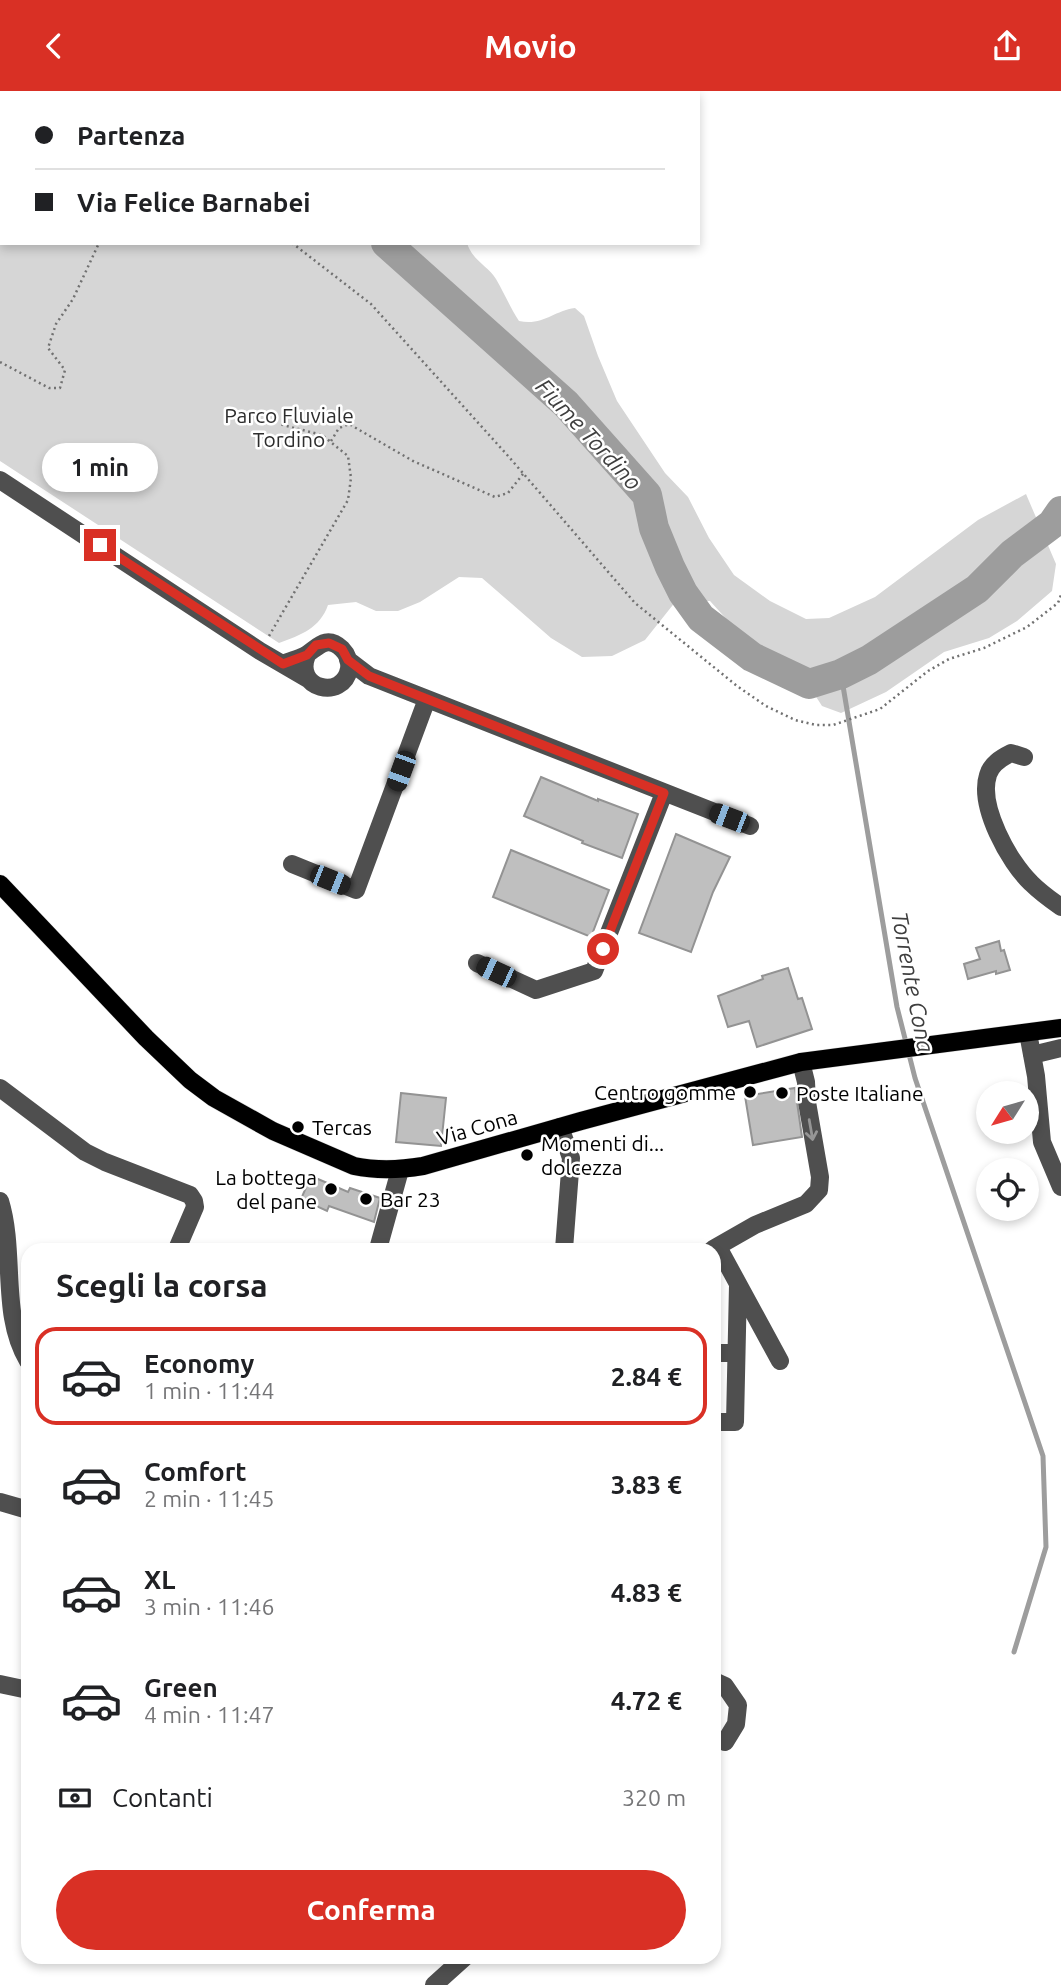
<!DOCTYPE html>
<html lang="it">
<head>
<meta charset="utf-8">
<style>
  :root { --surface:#fff; --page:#f6f6f6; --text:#202124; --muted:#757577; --line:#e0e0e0; --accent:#d93025 }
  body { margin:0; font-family:Ubuntu,sans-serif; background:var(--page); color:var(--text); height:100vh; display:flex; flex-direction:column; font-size:26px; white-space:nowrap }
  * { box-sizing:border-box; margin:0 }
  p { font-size:23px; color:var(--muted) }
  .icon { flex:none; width:38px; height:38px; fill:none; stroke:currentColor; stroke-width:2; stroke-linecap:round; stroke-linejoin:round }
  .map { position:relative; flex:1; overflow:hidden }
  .sheet { position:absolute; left:21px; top:1152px; width:700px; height:721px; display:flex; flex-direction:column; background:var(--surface); border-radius:21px; box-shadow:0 4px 10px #0003 }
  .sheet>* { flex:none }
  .banner { position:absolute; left:0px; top:0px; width:700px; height:154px; box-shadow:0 4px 10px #0003; display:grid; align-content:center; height:154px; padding:0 35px; background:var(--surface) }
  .needle { width:46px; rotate:233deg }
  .fabs { position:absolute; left:976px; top:990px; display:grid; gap:14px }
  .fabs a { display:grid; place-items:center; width:63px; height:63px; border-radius:50%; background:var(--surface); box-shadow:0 4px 10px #0003; font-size:35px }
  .end { position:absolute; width:32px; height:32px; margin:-16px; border:9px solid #d93025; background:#fff; box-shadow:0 0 0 4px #fff }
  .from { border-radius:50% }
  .bubble { position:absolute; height:49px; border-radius:24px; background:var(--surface); box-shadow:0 4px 10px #0003; font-size:23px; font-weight:600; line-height:49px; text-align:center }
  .car { position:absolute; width:21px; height:42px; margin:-21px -10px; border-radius:9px; box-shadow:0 0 5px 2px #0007; background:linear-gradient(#222 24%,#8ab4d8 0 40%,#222 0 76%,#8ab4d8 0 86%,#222 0) }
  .banner b { display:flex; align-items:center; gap:24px; height:66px; font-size:26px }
  .banner b+b { border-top:2px solid var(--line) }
  .banner i { width:18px; height:18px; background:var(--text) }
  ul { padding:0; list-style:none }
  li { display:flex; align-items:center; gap:21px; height:98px; margin:0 14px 10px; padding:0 21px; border:4px solid transparent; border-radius:21px }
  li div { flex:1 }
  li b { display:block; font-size:26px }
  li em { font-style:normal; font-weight:600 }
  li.current { border-color:var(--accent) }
  li>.icon { width:63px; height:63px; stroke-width:1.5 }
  h2 { padding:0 35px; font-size:32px; line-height:84px }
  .pay { display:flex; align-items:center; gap:18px; height:77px; padding:0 35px; font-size:26px }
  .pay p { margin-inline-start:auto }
  .primary-button { display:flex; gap:14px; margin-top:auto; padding:14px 35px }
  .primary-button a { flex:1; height:80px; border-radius:42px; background:var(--accent); color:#fff; font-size:28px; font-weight:600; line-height:80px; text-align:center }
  header { display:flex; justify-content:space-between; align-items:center; height:91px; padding:0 35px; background:var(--accent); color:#fff; font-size:32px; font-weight:600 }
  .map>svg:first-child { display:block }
  .park { fill:#d6d6d6 }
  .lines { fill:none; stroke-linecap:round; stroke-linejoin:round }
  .stream { stroke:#9d9d9d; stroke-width:5 }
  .river { stroke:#9d9d9d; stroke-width:30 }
  .building { fill:#bfbfbf; stroke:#939393; stroke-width:2 }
  .major-casing { stroke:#dbdbdb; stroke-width:19 }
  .path { stroke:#717171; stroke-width:2.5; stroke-dasharray:2 3.5; stroke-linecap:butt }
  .minor { stroke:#4f4f4f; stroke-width:18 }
  .major { stroke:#000; stroke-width:18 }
  .oneway { stroke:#959595 }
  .route { stroke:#d93025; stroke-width:9 }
  .poi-dot { fill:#000; stroke:#fff; stroke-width:2.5 }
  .labels { text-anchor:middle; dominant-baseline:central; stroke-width:5; stroke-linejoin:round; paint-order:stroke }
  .park-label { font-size:21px; fill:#2d2d2d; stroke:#fff }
  .poi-label { font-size:21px; fill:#000; stroke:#fff; text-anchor:start }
  .street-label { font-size:21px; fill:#000; stroke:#fff }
  .water-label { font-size:23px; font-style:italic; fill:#3e3e3e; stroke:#fff }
</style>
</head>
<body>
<header><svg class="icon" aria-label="back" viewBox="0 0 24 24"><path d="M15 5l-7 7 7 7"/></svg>Movio<svg class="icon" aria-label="share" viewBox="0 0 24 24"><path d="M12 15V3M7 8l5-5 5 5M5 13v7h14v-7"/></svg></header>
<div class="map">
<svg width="1061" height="1894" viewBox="0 0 1061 1894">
  <rect width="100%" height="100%" fill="#fff"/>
  <path class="park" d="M0,0L196,2H2V152H467C472,169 488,175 496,188C504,202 510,216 519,230C543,235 553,220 575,217L584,225L598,265L617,310L665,382L688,406L709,447L734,484L770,510L806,528L829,527L875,506L978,429L1026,403L1056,473L1052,500L1017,530L989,547L944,561L886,601L841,622L822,615L795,573L740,543L710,510H676L645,549L612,565L582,566L551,547L482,487L459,486L420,511L398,520H376L356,511L328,514C320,537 301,544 279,552L0,370Z"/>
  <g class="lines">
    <path class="stream" d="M841,583L897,916L915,987L1043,1365L1046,1456L1014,1561"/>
    <path class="river" d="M0,28H2
      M386,152L566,313L647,404L654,437L670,476L683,502L701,527L752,566L809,593L841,583L869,569L977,498L1012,463L1052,433L1061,420"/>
  </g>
  <path class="building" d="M541,686L598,710V708L638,723L622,767L582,752L583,750L524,725Z
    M676,743L730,766L713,801L691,861L639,842Z
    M511,759L609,799L591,846L493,806Z
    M999,850L1001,860L1004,859L1010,879L996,883V880L968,888L964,873L980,868L976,857Z
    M788,877L798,908L802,907L812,938L757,956L749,930L728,936L718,905L763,888L762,885Z
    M795,997L802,1046L753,1054L745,1005Z
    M401,1002L446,1007L441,1055L396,1051Z
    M311,1085L348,1101L350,1097L380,1107L374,1131L329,1115L327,1120L301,1108Z"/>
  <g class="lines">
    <g class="major-casing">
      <path id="major" d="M0,793L146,947L190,989L214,1007L273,1040L354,1075C378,1080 399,1079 423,1075L581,1030L801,971L1061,937"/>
    </g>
    <path class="path" d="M0,86H2
      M292,152L371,213L509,366L635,512L737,595L766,615L795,629L816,634H833L880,618L928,580L949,568L984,557L1027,536L1058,512L1061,504
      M0,271L49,297H60L65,279L48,257L56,233L73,208L99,152
      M331,350L339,337L349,333L413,370L495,406L508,402L523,383
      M269,545L348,409L351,387L348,365L322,344L279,333"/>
    <path class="minor" d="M405,0L408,2
      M0,389L260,560L308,588
      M348,569L369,585L750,735
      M283,573C290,570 297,568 304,565C316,559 325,542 342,558C347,563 350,571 349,578C343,610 293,598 307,564
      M1024,666L1011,662C1001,667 991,673 988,684C978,715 1009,771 1031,792C1040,801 1051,809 1061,816
      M292,773L356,799L427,608
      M477,872L536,899L594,880L664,702
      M1028,942L1036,985L1042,1051L1061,1096
      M1032,964L1061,957
      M0,997L85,1061L105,1071L190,1104L194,1110L195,1116L177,1158
      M560,1036L571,1067L564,1158
      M0,1110C16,1162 0,1224 28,1270
      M718,1156L780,1270
      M378,1158L400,1079
      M713,1158L755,1134L806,1113L819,1099L820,1086L807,1011L806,991L801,971
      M714,1262H736
      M714,1331H735L738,1194
      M0,1411L28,1419
      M714,1590L725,1595L738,1614L736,1633L725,1651
      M0,1593L28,1599
      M434,1894L465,1866"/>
    <use href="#major" class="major"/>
  </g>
  <defs><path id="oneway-shaft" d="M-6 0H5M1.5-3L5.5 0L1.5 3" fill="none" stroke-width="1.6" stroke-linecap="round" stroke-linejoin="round" transform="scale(1.75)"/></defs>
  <use class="oneway" href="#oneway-shaft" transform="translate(811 1039) rotate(80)"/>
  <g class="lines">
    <path class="route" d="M100,454L283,573L307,564L316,554L329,552L342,558L348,569L369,585L664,702L603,858"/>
  </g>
  <g class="poi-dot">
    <circle cx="750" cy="1001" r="7"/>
    <circle cx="782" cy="1002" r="7"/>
    <circle cx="298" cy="1036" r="7"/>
    <circle cx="527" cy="1064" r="7"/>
    <circle cx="331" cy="1098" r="7"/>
    <circle cx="366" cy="1108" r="7"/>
  </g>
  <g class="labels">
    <g class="park-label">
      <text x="289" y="324">Parco Fluviale<tspan x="289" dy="24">Tordino</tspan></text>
    </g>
    <g class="poi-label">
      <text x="736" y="1001" text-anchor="end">Centro gomme</text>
      <text x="796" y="1002">Poste Italiane</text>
      <text x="312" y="1036">Tercas</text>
      <text x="541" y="1052">Momenti di...<tspan x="541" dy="24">dolcezza</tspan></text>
      <text x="317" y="1086" text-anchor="end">La bottega<tspan x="317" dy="24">del pane</tspan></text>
      <text x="380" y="1108">Bar 23</text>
    </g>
    <g class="street-label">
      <text transform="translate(477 1036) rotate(-16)">Via Cona</text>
    </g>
    <g class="water-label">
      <text transform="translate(589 343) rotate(47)">Fiume Tordino</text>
      <text transform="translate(913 891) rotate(79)">Torrente Cona</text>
    </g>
  </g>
</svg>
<div class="fabs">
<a><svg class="needle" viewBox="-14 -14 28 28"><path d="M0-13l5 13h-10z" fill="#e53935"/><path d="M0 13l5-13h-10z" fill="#757577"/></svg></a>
<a><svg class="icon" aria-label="locate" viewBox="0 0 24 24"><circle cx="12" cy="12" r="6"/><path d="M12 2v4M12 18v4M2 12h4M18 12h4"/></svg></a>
</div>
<i class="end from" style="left:603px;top:858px"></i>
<i class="end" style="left:100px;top:454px"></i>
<div class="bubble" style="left:42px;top:352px;width:116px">1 min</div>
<i class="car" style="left:401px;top:680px;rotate:200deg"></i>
<i class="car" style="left:729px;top:727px;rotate:291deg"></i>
<i class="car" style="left:330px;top:789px;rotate:112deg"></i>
<i class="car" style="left:496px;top:881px;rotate:295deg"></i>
<div class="banner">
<b><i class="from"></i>Partenza</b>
<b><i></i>Via Felice Barnabei</b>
</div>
<section class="sheet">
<h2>Scegli la corsa</h2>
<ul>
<li class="current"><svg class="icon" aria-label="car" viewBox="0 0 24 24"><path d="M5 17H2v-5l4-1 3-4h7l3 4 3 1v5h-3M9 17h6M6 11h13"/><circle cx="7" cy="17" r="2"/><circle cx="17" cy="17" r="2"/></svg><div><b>Economy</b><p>1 min · 11:44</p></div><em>2.84 €</em></li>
<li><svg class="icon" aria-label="car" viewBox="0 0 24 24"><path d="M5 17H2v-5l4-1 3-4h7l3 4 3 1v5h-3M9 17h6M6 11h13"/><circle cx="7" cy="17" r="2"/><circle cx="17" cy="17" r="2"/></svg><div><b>Comfort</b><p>2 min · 11:45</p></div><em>3.83 €</em></li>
<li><svg class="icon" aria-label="car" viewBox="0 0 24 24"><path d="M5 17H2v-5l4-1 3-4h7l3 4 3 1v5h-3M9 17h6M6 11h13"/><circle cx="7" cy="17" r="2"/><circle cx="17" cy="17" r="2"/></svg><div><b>XL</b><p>3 min · 11:46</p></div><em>4.83 €</em></li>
<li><svg class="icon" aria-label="car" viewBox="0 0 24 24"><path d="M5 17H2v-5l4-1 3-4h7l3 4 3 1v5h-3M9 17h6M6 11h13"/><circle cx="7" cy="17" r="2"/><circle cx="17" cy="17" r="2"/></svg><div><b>Green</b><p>4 min · 11:47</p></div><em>4.72 €</em></li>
</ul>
<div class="pay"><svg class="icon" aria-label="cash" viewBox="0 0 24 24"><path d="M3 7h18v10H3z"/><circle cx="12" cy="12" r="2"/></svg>Contanti<p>320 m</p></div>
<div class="primary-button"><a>Conferma</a></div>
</section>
</div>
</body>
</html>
